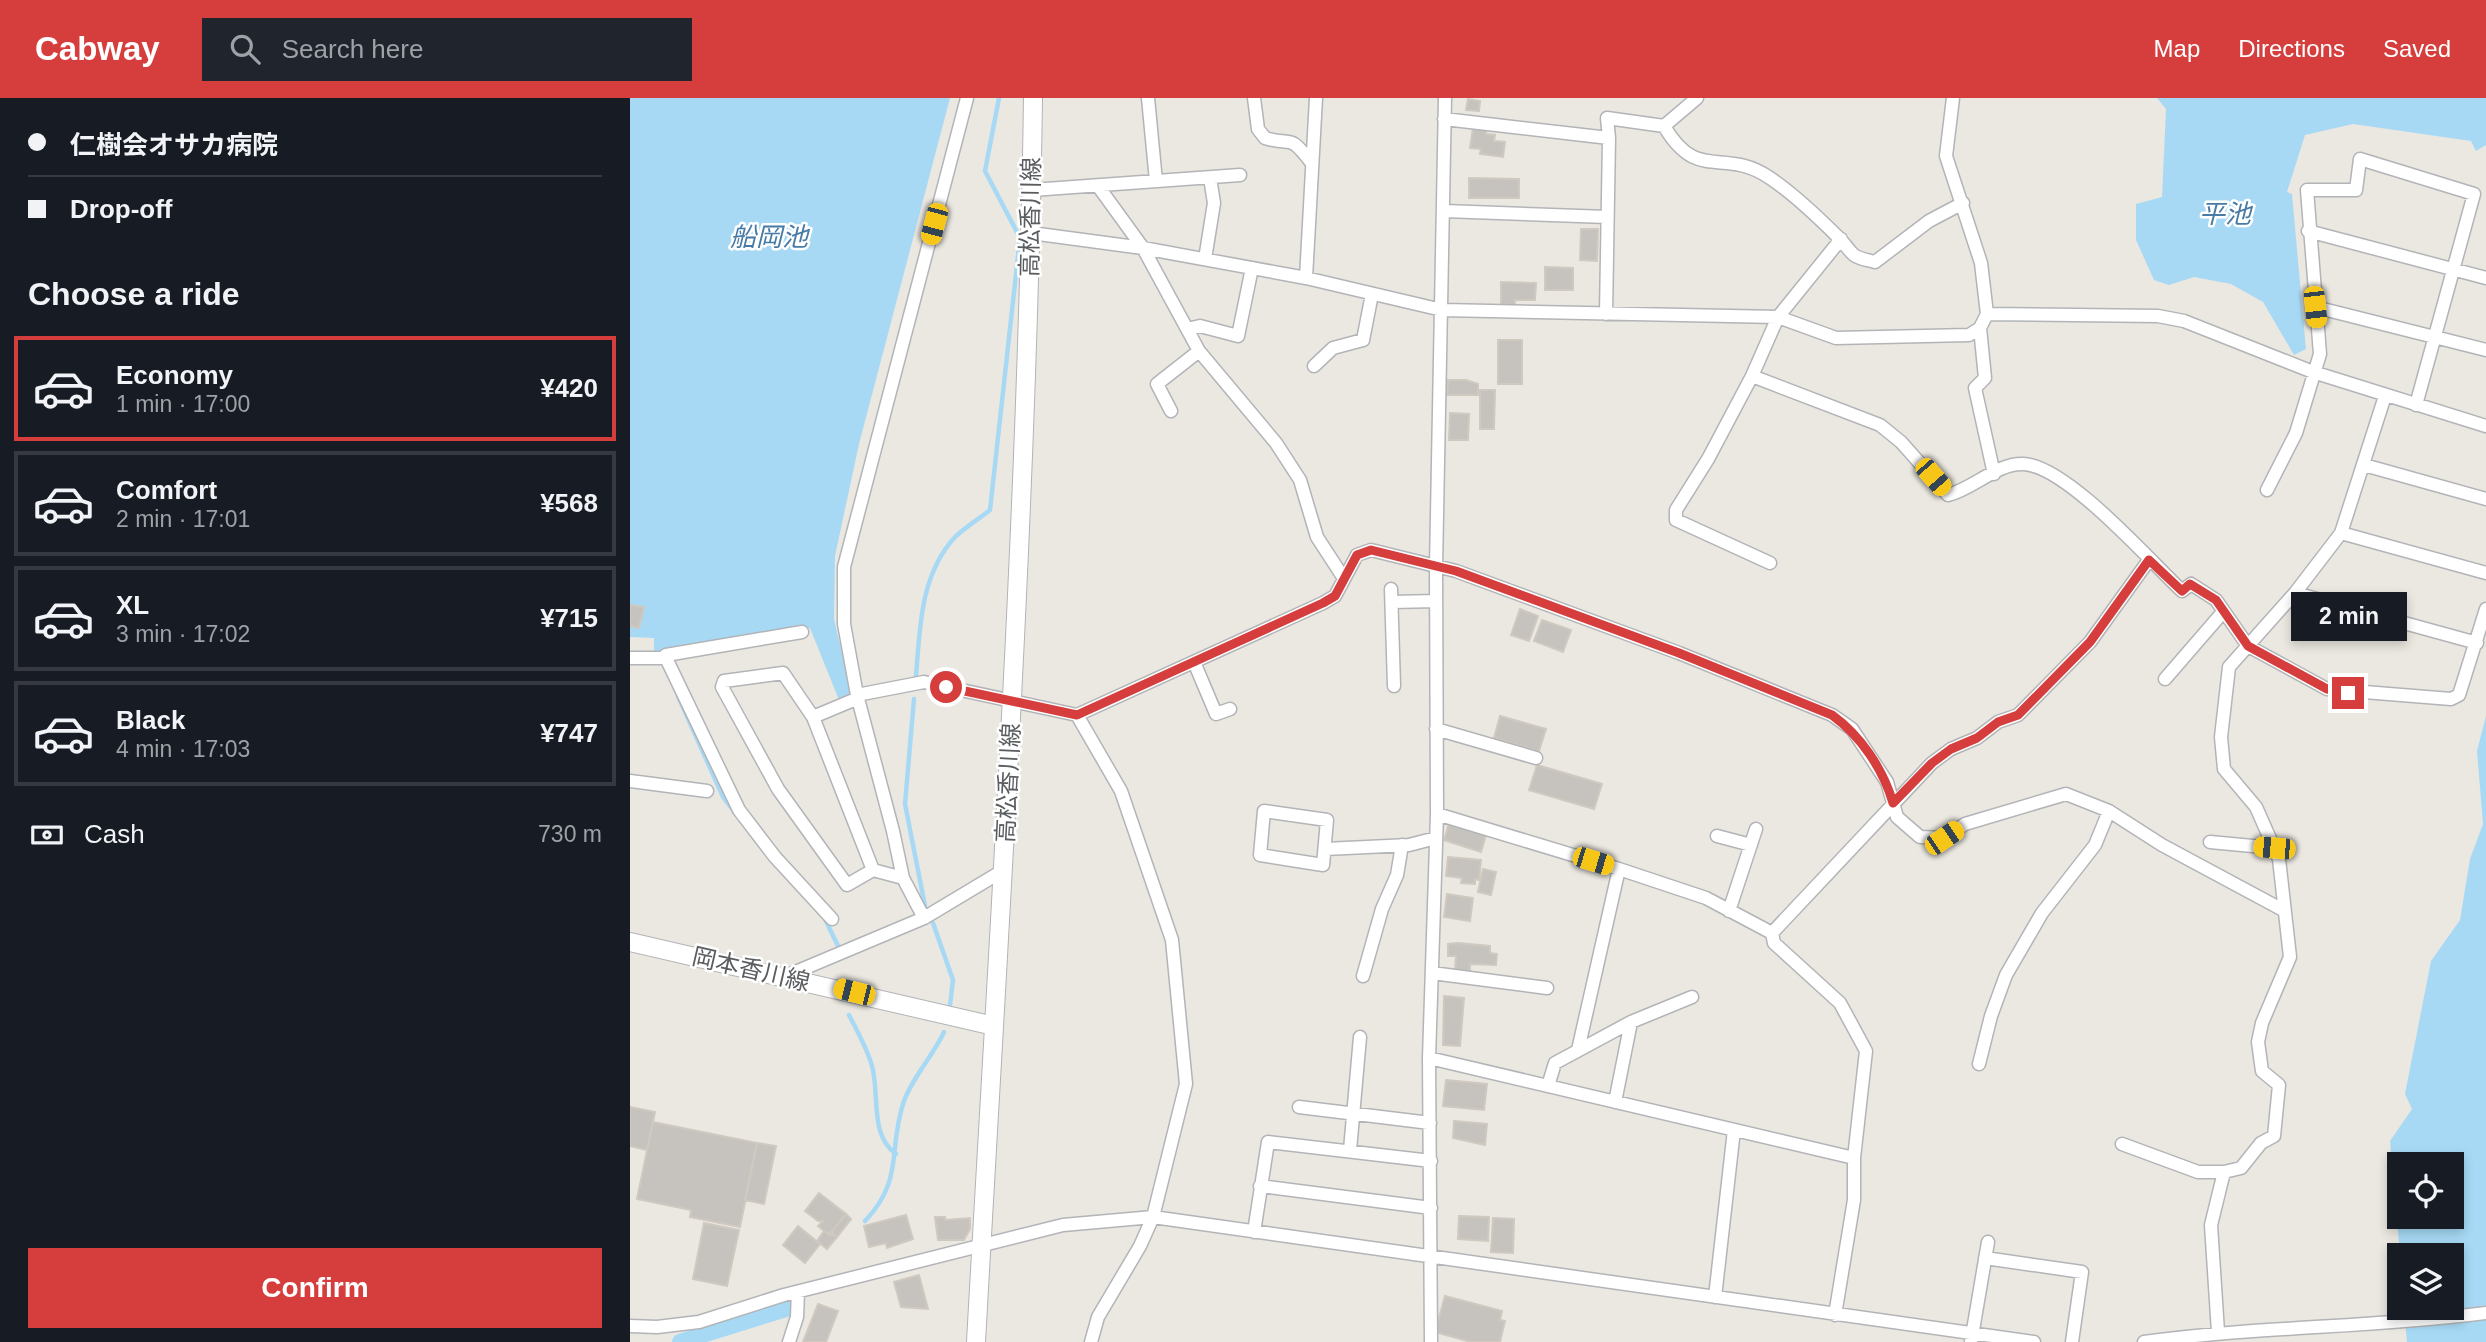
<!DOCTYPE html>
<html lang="en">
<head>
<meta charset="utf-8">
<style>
  :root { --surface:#171b24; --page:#20242c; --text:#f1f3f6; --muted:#9ea1a6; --line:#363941; --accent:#d53e3d }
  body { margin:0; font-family:Helvetica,"Noto Sans JP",sans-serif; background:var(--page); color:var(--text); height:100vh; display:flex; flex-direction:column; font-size:26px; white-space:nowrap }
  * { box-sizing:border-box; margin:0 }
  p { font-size:23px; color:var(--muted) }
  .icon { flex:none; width:38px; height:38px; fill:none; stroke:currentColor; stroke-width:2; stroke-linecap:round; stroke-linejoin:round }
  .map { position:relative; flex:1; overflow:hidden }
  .drawer { display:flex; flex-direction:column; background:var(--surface); width:630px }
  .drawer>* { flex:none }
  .top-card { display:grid; align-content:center; height:154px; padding:0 28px; background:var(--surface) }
  .buttons { position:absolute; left:1757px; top:1054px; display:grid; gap:14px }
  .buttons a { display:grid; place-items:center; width:77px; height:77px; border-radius:0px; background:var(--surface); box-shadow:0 4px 10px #0003; font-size:35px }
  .end { position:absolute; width:32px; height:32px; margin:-16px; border:9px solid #d53e3d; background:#fff; box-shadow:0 0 0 4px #fff }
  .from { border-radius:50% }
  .bubble { position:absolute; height:49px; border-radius:0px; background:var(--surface); box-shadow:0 4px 10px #0003; font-size:23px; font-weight:700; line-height:49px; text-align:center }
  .car { position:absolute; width:21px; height:42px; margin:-21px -10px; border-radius:9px; box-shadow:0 0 5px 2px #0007; background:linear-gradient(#f5c518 24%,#345 0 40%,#f5c518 0 76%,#345 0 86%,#f5c518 0) }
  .top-card b { display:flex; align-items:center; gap:24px; height:66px; font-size:26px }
  .top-card b+b { border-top:2px solid var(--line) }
  .top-card i { width:18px; height:18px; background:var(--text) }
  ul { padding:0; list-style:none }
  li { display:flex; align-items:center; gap:21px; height:105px; margin:0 14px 10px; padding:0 14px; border:4px solid var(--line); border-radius:0px }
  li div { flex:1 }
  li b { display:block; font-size:26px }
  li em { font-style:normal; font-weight:700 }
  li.current { border-color:var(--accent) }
  li>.icon { width:63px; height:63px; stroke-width:1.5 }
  h2 { padding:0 28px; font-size:32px; line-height:84px }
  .pay { display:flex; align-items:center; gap:18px; height:77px; padding:0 28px; font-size:26px }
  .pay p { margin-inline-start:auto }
  .button { display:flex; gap:14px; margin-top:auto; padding:14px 28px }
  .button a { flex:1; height:80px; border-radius:0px; background:var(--accent); color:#fff; font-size:28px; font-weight:700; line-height:80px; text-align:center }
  header { display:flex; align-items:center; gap:42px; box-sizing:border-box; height:98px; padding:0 35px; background:var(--accent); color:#fff }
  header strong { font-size:33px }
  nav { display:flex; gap:38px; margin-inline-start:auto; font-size:24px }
  .search { width:490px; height:63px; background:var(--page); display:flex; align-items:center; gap:18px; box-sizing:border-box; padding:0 24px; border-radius:0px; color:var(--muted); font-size:26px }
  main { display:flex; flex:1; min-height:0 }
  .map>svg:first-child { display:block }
  .water { fill:#a7d9f5; fill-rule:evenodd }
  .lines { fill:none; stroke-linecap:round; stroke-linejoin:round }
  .stream { stroke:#a7d9f5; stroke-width:4.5 }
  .canal { stroke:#a7d9f5; stroke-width:16 }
  .building { fill:#c6c3be; stroke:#cfc9c0; stroke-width:2 }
  .street-casing { stroke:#b2b4b7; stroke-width:15 }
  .secondary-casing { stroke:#b1b4b7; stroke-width:20 }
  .street { stroke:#fff; stroke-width:12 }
  .secondary { stroke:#fff; stroke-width:18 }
  .route { stroke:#d53e3d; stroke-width:9 }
  .labels { text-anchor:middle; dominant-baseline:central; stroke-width:5; stroke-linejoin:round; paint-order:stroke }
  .street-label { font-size:24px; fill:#5a5d60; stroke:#fff }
  .water-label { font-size:26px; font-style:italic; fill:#477ba5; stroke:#fff }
</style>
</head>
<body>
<header>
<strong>Cabway</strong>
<div class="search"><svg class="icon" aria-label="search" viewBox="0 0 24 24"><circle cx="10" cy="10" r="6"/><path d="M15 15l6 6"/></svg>Search here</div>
<nav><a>Map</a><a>Directions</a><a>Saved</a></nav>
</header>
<main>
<section class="drawer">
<div class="top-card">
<b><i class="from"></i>仁樹会オサカ病院</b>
<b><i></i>Drop-off</b>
</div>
<h2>Choose a ride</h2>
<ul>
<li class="current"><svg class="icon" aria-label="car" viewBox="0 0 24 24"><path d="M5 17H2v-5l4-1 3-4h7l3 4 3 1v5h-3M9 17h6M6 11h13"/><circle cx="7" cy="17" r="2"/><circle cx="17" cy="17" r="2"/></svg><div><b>Economy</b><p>1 min · 17:00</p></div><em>¥420</em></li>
<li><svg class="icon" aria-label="car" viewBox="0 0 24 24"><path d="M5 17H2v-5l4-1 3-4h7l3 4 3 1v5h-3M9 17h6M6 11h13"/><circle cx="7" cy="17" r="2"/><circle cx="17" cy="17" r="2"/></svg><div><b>Comfort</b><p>2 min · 17:01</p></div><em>¥568</em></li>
<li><svg class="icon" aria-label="car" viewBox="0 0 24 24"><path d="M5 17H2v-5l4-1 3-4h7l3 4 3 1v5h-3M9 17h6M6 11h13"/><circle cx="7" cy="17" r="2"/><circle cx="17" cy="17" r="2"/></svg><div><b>XL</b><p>3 min · 17:02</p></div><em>¥715</em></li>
<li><svg class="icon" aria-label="car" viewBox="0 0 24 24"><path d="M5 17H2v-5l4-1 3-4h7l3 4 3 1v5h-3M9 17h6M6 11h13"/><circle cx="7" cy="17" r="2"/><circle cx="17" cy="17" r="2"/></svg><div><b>Black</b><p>4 min · 17:03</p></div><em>¥747</em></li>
</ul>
<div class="pay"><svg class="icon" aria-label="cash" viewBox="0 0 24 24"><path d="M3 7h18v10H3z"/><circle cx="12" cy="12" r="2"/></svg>Cash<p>730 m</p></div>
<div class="button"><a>Confirm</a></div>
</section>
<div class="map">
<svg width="1856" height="1244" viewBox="0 0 1856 1244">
  <rect width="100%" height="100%" fill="#ebe8e1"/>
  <path class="water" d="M0,0H320L229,346L205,458L204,521L222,598L209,602L180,530L24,557V540L0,539Z
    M1527,0H1856V47L1846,53L1841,43L1723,26L1675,37L1657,94L1662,96L1676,251L1664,257L1633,204L1601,186L1564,179L1539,187L1524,182L1506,142V106L1532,99L1536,11Z
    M1856,618V1244H1777L1774,1209H1822V1157H1770L1760,1043L1782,1011L1775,996L1801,863L1830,822L1840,761L1853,726L1847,653ZM1769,1066H1822V1118H1769Z"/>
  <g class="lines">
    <path class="stream" d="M286,578C290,530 290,477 325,439C335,429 349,421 360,412L390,140L355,73L369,0
      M48,598L93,699L104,713
      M284,601L275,706L295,808
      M195,821L208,848
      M303,825L323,882L320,907
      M219,917C227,933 237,950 242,968C250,996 239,1037 266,1056
      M235,1123C274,1082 258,1053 273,1006C281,981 303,958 314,934"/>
    <path class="canal" d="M50,1244L156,1211"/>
  </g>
  <path class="building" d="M838,1L850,3L849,13L836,12Z
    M843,30L856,31V36L865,37L864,43L875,44L873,59L850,56L851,51L840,50Z
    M839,80L889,81V100H839Z
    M951,131H968L967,163L950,162Z
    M915,169L943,170V192H915Z
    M871,184L906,185L905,202H885V208H871Z
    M868,242H892V286H868Z
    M818,282H836L848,286V297H817Z
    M850,292H865L864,331H850Z
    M820,315L839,316L838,342H819Z
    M0,507L14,509L9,530L0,528Z
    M890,511L908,518L899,543L881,537Z
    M912,522L941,532L933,554L904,543Z
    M870,618L916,631L909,653L864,640Z
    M907,667L972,686L964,711L899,692Z
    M819,725L856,737L851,754L814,742Z
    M818,759L851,762L849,782L845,781V786L831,785L832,780L816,778Z
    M853,771L866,774L861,797L848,794Z
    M817,796L843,800L840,823L814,819Z
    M828,845L860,848V855L867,856L866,867L840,866V874L825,873L826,858H818V846Z
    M814,898L834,900L830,948L813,947Z
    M816,982L857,986L854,1012L813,1008Z
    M0,1009L25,1014L17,1052L0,1048Z
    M824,1023L857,1026L855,1047L823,1040Z
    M23,1024L127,1045L110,1129L60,1119L61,1112L7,1101Z
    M127,1045L146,1048L134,1106L115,1102Z
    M189,1095L216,1116L199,1137L188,1128L193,1123H188L175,1113Z
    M216,1116L221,1121L207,1139L201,1134Z
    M276,1117L283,1141L257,1150L256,1145L239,1149L234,1128Z
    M829,1118L859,1119L858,1143L828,1141Z
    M305,1119H315V1122L340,1120V1131L334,1142H308Z
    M863,1120L884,1121L883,1155L861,1154Z
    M74,1125L109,1132L97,1188L63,1181Z
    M168,1128L190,1146L175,1165L153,1147Z
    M194,1133L207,1139L197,1151L187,1143Z
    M289,1177L298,1211L271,1209L264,1184Z
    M815,1198L872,1213L870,1222L875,1223L870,1244H841L805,1234Z
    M188,1206L208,1213L196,1244H173Z"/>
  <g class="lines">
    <g class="street-casing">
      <path id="street" d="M518,0L526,83
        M624,0L628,31L635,40C664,49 657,34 681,64
        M1323,0L1316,58L1351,165L1357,216
        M814,21L979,40L976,216
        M1034,28C1068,86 1093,48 1140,80C1164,96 1189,120 1210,141C1215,146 1219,153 1224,157C1229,161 1238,162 1245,164L1299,123L1333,105
        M979,40L977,20L1034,28L1067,0
        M468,88L513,150L569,253L646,345L670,382L687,439L713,479
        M402,92L610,77
        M814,113L977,119
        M1678,133L1856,180
        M401,135L513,150L676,180L812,212L1148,219L1206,240L1339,237L1350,230L1357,216L1528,218L1554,223L1683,274L1856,328
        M575,161L584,105L580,80
        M676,180L686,0
        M1685,209L1856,252
        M1350,230L1355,280L1345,290L1364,376
        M557,231L570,228L608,238L622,170
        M684,268L703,250L733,242L742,196
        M1122,278L1250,327L1271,344L1318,397C1343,391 1367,365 1393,366C1436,367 1519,462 1552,493L1561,486L1586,502L1618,548L1697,591L1821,601L1829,597L1856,511
        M541,313L527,286L569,253
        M1734,367L1856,401
        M1637,392L1666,335L1690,256L1677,92H1726L1730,61L1844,96L1786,307
        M1711,435L1856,475
        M1140,465L1046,422V412L1078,361L1122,278L1148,219L1211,141
        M761,491L764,588
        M1665,495L1847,545
        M762,504L806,503
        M0,560H36V557L172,534
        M36,560L109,712L145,759L202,821
        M564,564L586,616L600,611
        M1535,581L1593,514
        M447,617L491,693L542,842L556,986L523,1119L510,1148L468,1219L461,1244
        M183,619L226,601L227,597L294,584L447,617L693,505L705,498L727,457L741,452L826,473L1049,555L1202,617L1222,631L1257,684L1267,719L1290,739L1314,740L1335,726L1436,696L1479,713L1532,747L1653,812
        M806,631L906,660
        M0,683L77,693
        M634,713L697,722L693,767L630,757Z
        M807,716L989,771L1076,800L1142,835L1144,845L1210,905L1236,953L1224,1060V1102L1205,1217
        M1087,738L1121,747
        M1580,744L1644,750
        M695,751L779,747L806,740
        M243,772L217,787L148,691L92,589L94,583L153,575L183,619L243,772L273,780
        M1099,813L1126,731
        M294,820L273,780L263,733L227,597L214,526V469L337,0
        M1142,835L1302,665L1321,651L1347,640L1368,624L1388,617L1460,544L1519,462
        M802,875L917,890
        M156,878L294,820L374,772
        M733,878L752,811L767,777L772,747
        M948,952L989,771
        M799,960L1224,1060
        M1349,966L1361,918L1376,877L1412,815L1465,747L1479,713
        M918,988L925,965L1001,924L1062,899
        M985,1004L1001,924
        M669,1009L800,1025
        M1492,1046L1568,1074H1594
        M720,1052L730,939
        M630,1088L801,1110
        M624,1134L638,1044L801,1063
        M1355,1160L1452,1174L1442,1244
        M1085,1199L1104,1032
        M0,1228L27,1229L69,1224L154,1197L433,1127L523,1119L1404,1244
        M1588,1234L1581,1127L1594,1074L1611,1070L1631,1045L1644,1038L1649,987L1632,973L1628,944L1632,925L1660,859L1649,761L1626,709L1594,671L1591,639L1599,569L1665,495L1711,435L1755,298
        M159,1244L167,1219L168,1194
        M801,1244L799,960L807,716L806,469L815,0
        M1341,1244L1358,1144
        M1514,1244C1628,1228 1742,1230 1856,1215"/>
    </g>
    <g class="secondary-casing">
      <path id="secondary" d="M0,844L364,928
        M346,1244C369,830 397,415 403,0"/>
    </g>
    <use href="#street" class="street"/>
    <use href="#secondary" class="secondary"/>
  </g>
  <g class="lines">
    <path class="route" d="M316,589L447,617L693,505L705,498L727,457L741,452L826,473L1049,555L1202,617C1231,638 1253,671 1263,705L1302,665L1321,651L1347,640L1368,624L1388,617L1460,544L1519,462L1552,493L1560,486L1586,502L1618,548L1697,591L1718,595"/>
  </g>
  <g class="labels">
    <g class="street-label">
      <text transform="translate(400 119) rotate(-89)">高松香川線</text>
      <text transform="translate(378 685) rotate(-87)">高松香川線</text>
      <text transform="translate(121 871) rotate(13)">岡本香川線</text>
    </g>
    <g class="water-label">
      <text x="1595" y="116">平池</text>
      <text x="139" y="139">船岡池</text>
    </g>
  </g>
</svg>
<div class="buttons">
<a><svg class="icon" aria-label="locate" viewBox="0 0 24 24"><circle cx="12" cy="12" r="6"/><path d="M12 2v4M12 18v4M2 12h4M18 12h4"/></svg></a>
<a><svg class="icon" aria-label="layers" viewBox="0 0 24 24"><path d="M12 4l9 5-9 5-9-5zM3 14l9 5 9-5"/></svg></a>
</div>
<i class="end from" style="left:316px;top:589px"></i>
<i class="end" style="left:1718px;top:595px"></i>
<div class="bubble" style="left:1661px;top:494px;width:116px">2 min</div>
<i class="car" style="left:304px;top:126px;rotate:195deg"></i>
<i class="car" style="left:1685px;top:209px;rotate:174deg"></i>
<i class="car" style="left:1303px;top:379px;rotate:139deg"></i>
<i class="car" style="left:1314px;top:740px;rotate:56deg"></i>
<i class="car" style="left:1644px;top:750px;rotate:275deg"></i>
<i class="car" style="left:963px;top:763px;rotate:107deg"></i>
<i class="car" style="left:224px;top:894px;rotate:284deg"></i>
</div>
</main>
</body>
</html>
